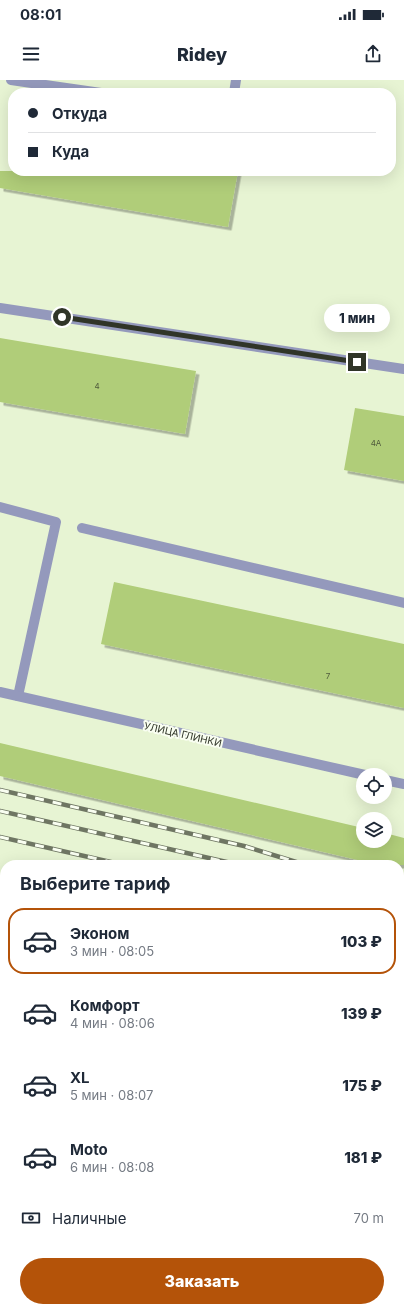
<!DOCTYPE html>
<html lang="ru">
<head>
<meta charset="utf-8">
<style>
  :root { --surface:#fff; --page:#f6f6f7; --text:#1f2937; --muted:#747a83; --line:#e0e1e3; --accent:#b45309 }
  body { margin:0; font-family:Inter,sans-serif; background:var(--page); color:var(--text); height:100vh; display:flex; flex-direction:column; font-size:15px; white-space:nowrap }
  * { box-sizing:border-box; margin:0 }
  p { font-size:13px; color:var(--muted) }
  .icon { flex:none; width:22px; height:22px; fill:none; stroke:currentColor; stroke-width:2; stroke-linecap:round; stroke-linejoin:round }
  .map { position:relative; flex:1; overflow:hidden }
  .drawer { position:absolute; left:0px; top:780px; width:404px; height:452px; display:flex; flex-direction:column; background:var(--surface); border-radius:16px 16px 0 0; box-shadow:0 4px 16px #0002 }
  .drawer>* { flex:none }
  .hud { position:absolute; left:8px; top:8px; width:388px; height:88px; border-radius:16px; box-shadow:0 4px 16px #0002; display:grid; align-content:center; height:88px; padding:0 20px; background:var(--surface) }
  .tools { position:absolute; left:356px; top:688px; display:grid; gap:8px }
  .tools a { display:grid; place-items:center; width:36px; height:36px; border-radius:50%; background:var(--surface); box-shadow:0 4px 16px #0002; font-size:20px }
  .end { position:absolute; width:18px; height:18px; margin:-9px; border:5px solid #303528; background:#fff; box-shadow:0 0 0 2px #fff }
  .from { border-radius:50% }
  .bubble { position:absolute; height:28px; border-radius:14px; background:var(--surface); box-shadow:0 4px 16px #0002; font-size:13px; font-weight:800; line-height:28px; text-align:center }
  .hud b { display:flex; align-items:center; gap:14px; height:38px; font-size:15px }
  .hud b+b { border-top:1px solid var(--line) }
  .hud i { width:10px; height:10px; background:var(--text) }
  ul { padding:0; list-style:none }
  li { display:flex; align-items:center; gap:12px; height:66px; margin:0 8px 6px; padding:0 12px; border:2px solid transparent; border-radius:16px }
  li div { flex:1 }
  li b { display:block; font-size:15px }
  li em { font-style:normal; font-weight:800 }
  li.current { border-color:var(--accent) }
  li>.icon { width:36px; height:36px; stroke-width:1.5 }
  h2 { padding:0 20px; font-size:18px; line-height:48px }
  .pay { display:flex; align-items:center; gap:10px; height:44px; padding:0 20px; font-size:15px }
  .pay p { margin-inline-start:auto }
  .button { display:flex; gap:8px; margin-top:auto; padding:8px 20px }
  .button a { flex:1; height:46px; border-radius:24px; background:var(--accent); color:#fff; font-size:16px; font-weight:800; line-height:46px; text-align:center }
  .status { display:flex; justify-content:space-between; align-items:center; height:28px; padding:0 20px; background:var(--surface); direction:ltr }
  .status svg { height:11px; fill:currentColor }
  header { display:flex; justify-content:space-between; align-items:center; height:52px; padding:0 20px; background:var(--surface); font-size:18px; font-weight:800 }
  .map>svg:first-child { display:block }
  .building { fill:#b0cd79; filter:url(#shadow) }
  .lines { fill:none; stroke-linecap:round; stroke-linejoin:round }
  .service { stroke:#9499bc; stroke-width:10 }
  .minor { stroke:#9499bc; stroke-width:10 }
  .tertiary { stroke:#9499bc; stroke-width:10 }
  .rail-casing { stroke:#6f7663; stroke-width:4.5 }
  .rail { stroke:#f9fef1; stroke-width:3; stroke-dasharray:9; stroke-linecap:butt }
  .route { stroke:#303528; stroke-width:5 }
  .labels { text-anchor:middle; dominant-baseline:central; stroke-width:4; stroke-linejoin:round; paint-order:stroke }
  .number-label { font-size:8px; fill:#505b3c }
  .street-label { font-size:10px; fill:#303528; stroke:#f9fef1 }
</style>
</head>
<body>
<div class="status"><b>08:01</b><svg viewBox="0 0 49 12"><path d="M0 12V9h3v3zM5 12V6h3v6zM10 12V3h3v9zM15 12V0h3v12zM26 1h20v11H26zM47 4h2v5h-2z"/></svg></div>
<header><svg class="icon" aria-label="menu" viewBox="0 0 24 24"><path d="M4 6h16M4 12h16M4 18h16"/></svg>Ridey<svg class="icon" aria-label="share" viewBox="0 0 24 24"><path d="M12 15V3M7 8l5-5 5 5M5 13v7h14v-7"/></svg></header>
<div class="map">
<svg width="404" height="1232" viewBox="0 0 404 1232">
  <defs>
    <filter id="shadow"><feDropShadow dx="3.5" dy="3.5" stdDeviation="0" flood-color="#0004"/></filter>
  </defs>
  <rect width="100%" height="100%" fill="#e7f4d3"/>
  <path class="building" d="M0,91H238L228,147L0,108Z
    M0,258L196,291L185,354L0,322Z
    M355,328L404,336V401L344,390Z
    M114,502L404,564V628L101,564Z
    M0,663L363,748V761H385V753L404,758V785H379L0,696Z"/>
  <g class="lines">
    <path class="service" d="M11,0L101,13
      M234,13L236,0
      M0,228L404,289
      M0,427L56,442L18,616
      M82,448L404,523
      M399,1011H404
      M0,1098L5,1097
      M17,1227L18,1232
      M125,1227L126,1232
      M237,1227L238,1232
      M358,1227L359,1232"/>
    <path class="minor" d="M399,1135H404
      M0,1209L5,1208"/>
    <path class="tertiary" d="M0,612L365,695
      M385,700L404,704"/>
    <g class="rail-casing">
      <path id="rail" d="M0,710L244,766L306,785
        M0,731L240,785
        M0,757L124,785
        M0,801L5,803
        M399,817L404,818
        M0,829L5,830
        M399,847L404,848
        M399,889L404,890
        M399,906L404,907
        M0,987L5,986"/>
    </g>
    <use href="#rail" class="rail"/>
  </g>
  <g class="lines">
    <path class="route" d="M62,237L357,282"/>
  </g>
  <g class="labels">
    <g class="number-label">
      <text x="97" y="306">4</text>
      <text x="376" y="363">4А</text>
      <text x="328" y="596">7</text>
    </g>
    <g class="street-label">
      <text transform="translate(183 654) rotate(13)">УЛИЦА ГЛИНКИ</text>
    </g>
  </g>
</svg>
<div class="tools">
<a><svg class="icon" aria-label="locate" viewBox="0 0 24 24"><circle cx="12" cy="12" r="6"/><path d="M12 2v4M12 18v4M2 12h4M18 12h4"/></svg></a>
<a><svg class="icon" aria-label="layers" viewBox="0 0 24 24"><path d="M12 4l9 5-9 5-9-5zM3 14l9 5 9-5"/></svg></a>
</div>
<i class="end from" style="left:62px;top:237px"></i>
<i class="end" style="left:357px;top:282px"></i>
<div class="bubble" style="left:324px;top:224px;width:66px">1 мин</div>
<div class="hud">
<b><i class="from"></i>Откуда</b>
<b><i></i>Куда</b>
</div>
<section class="drawer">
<h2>Выберите тариф</h2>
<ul>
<li class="current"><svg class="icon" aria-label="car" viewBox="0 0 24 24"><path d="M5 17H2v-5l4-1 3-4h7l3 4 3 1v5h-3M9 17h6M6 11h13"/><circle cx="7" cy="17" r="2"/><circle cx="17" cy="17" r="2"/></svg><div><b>Эконом</b><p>3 мин · 08:05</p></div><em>103 ₽</em></li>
<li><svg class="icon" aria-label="car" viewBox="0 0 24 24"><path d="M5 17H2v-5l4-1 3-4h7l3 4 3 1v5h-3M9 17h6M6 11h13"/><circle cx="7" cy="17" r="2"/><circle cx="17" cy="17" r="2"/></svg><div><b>Комфорт</b><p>4 мин · 08:06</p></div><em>139 ₽</em></li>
<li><svg class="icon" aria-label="car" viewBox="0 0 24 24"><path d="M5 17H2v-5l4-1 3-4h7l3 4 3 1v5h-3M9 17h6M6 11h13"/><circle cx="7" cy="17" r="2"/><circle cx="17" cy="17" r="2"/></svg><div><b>XL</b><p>5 мин · 08:07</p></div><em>175 ₽</em></li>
<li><svg class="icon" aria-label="car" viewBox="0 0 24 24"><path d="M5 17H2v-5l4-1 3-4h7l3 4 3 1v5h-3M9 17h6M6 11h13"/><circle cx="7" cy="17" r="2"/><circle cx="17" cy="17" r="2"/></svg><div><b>Moto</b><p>6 мин · 08:08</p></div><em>181 ₽</em></li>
</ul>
<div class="pay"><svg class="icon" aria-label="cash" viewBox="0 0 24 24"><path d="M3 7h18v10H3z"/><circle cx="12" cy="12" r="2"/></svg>Наличные<p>70 m</p></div>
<div class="button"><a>Заказать</a></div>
</section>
</div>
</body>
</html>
